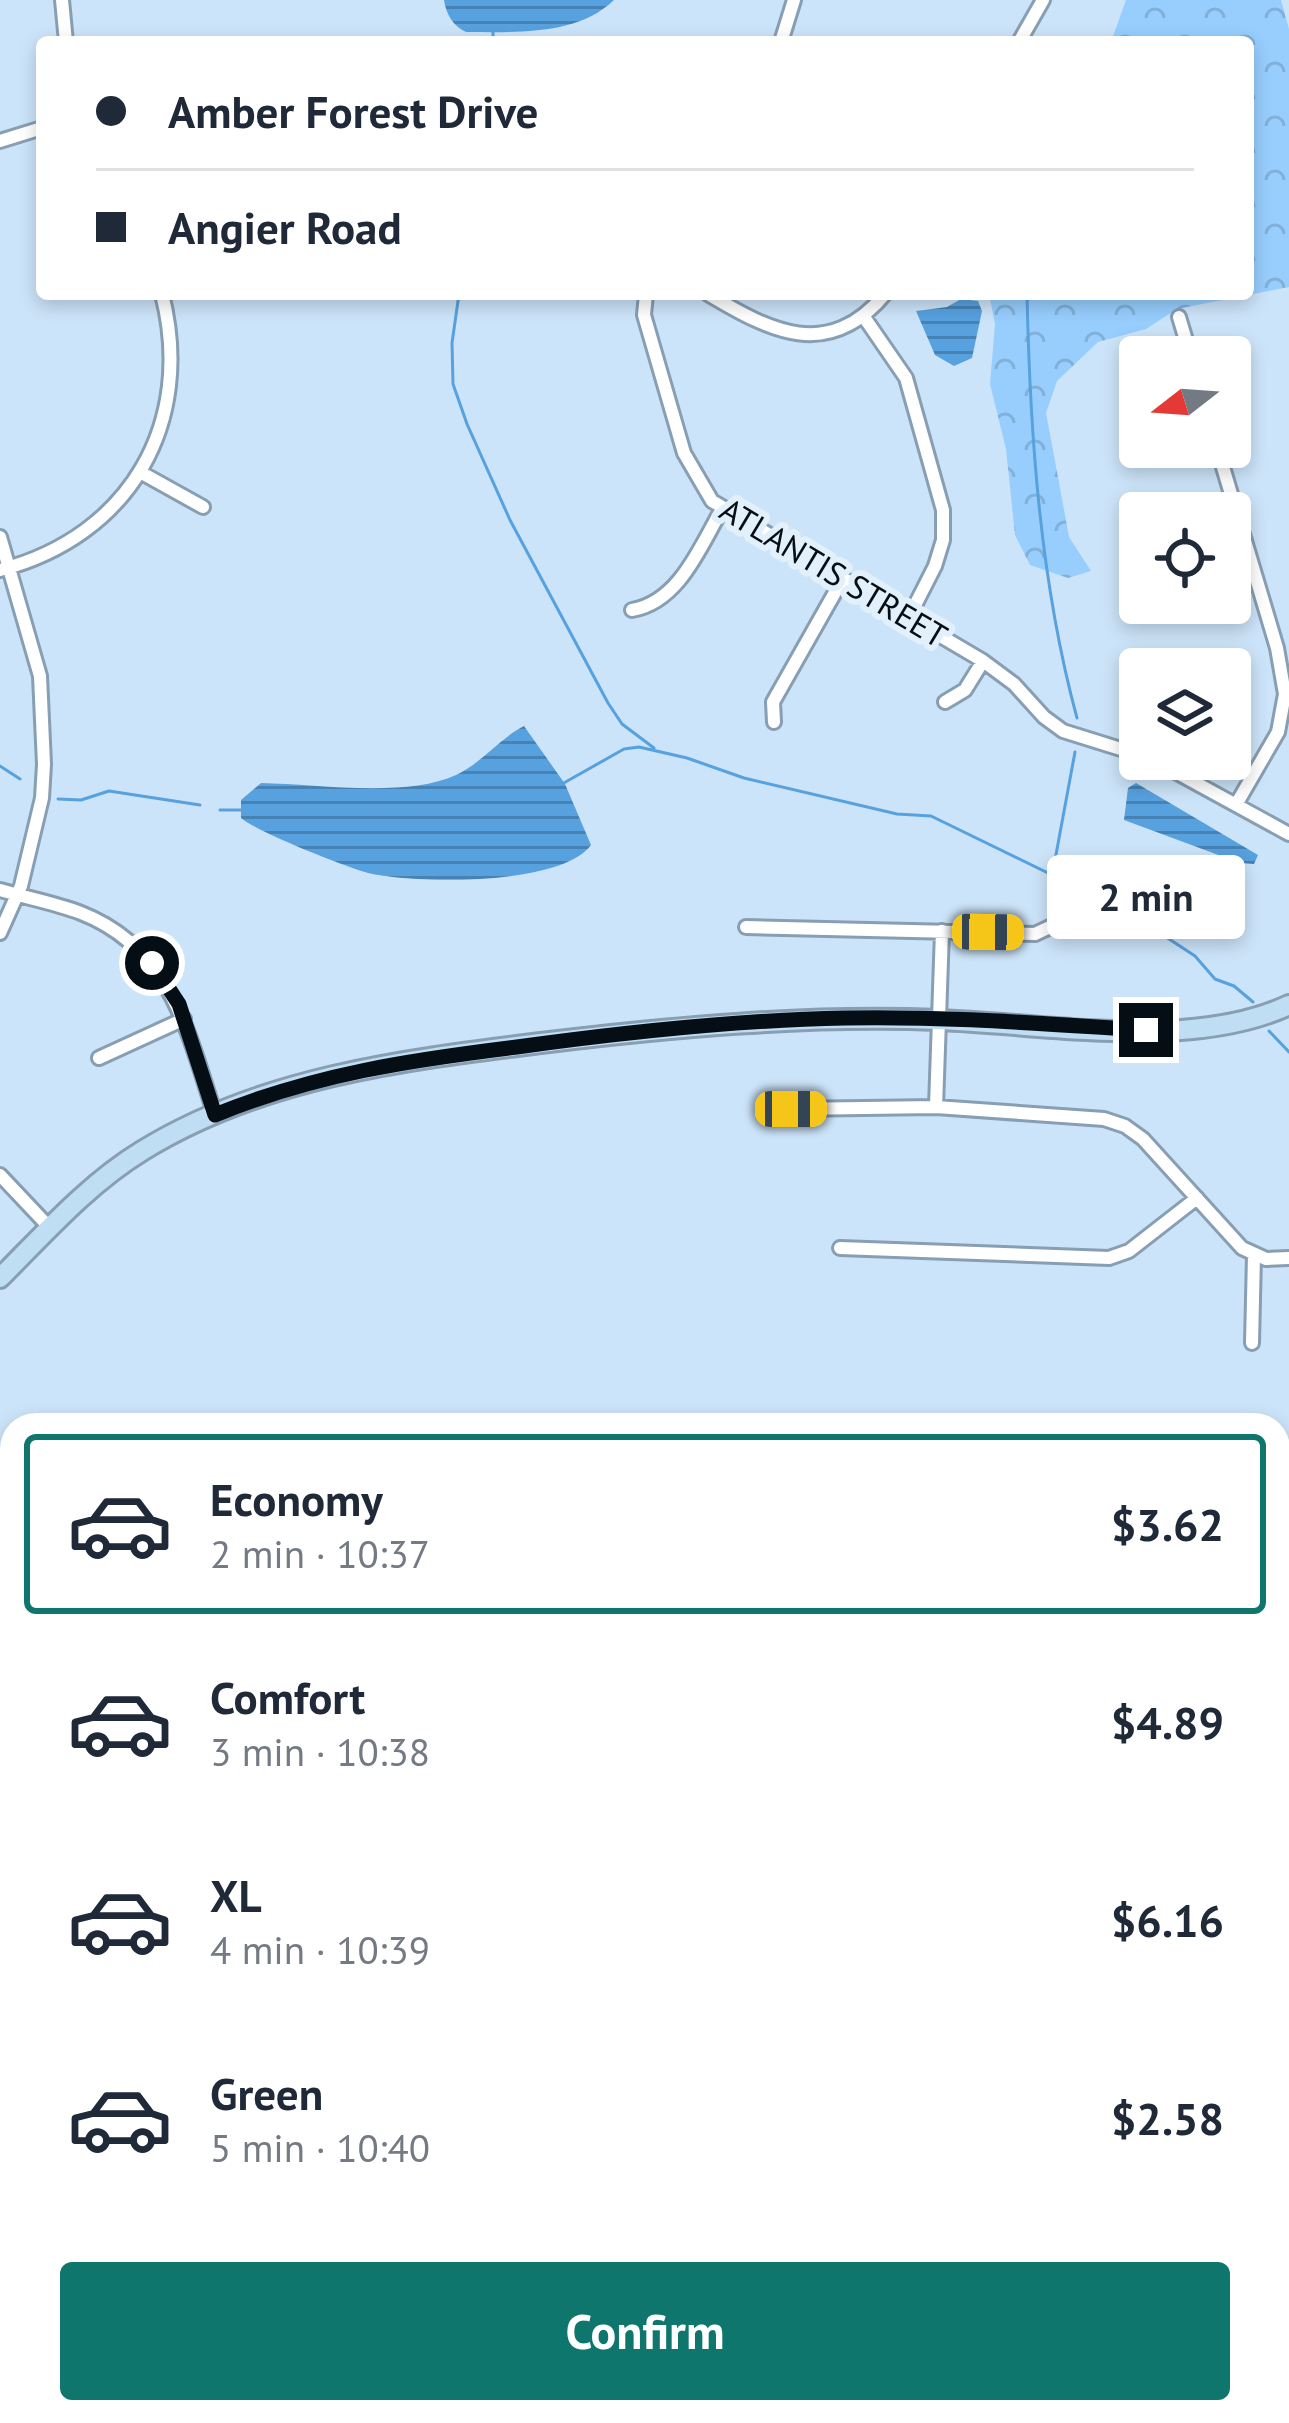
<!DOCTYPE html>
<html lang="en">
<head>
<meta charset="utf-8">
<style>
  :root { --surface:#fff; --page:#f2f2f3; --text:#1f2937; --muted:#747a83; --line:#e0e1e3; --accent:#0f766e }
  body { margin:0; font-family:"PT Sans",sans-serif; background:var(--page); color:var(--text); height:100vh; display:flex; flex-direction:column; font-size:45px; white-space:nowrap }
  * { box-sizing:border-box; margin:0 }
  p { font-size:39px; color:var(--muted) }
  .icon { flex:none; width:66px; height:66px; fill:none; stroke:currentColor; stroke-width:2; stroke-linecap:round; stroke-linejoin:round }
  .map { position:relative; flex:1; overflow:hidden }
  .sheet { position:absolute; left:0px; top:1413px; width:1290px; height:1011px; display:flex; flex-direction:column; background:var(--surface); border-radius:36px 36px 0 0; box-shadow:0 6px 18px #0003 }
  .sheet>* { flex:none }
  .hud { position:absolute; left:36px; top:36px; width:1218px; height:264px; border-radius:12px; box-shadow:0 6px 18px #0003; display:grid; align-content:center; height:264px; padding:0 60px; background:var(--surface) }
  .needle { width:78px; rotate:253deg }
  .fabs { position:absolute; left:1119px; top:336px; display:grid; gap:24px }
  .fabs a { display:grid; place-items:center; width:132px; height:132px; border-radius:12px; background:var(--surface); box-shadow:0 6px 18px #0003; font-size:60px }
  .end { position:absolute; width:54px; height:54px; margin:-27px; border:15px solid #060e15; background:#fff; box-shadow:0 0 0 6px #fff }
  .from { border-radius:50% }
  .bubble { position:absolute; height:84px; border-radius:12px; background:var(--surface); box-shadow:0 6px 18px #0003; font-size:39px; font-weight:700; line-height:84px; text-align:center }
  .car { position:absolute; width:36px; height:72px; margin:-36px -18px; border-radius:15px; box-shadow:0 0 9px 3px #0007; background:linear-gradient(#f5c518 24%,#345 0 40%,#f5c518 0 76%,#345 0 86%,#f5c518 0) }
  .hud b { display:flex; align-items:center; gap:42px; height:114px; font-size:45px }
  .hud b+b { border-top:3px solid var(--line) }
  .hud i { width:30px; height:30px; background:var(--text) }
  ul { padding:21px 0 0; list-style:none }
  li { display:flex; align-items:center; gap:36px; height:180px; margin:0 24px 18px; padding:0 36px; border:6px solid transparent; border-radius:12px }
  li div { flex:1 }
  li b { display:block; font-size:45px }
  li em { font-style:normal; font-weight:700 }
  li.selected { border-color:var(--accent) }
  li>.icon { width:108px; height:108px; stroke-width:1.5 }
  .button { display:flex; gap:24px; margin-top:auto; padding:24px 60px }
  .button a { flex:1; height:138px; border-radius:12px; background:var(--accent); color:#fff; font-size:48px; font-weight:700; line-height:138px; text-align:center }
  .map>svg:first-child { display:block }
  .forest { fill:url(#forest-crowns) }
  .water { fill:url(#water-rules) }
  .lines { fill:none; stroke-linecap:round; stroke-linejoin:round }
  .stream { stroke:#57a1df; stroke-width:3 }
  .street-casing { stroke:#889eb2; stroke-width:18 }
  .secondary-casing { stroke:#889eb2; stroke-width:24 }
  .street { stroke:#fff; stroke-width:12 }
  .secondary { stroke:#bfddf3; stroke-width:18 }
  .route { stroke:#060e15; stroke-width:15 }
  .labels { text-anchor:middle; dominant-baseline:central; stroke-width:12; stroke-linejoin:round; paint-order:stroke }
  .street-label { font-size:33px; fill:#060e15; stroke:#e2f0fc }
</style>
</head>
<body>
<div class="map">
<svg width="1289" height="2423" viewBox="0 0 1289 2423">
  <defs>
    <pattern id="forest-crowns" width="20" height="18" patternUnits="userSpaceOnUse" patternTransform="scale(3)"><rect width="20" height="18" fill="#97cefe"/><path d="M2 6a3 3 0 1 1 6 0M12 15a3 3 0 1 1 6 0" fill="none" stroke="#81b0d9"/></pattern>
    <pattern id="water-rules" width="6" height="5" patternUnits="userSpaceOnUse" patternTransform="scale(3)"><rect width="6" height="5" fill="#57a1df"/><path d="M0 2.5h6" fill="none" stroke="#4682b4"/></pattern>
  </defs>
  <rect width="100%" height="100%" fill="#cce4f9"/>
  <path class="forest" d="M1126,0H1281L1289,29V287L1177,309L1146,329L1098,342L1057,381L1046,413L1058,477L1069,537L1091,571L1068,578L1030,565L1015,535L1006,449L990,384L995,324L989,294H1248V42H1111Z"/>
  <path class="water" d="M444,0H614C577,36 515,32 466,32C453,26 446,14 444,0Z
    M961,299L978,301L982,311L972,358L954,366L935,355L916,311L947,307Z
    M524,726L565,784L591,845C561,886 416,884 368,873C346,867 257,832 241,818V800L261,783C316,784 407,798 456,775C482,763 500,738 524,726Z
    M1136,783L1258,855L1254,864L1240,863L1124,820L1128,788Z"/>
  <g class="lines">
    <path class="stream" d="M493,32V42
      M459,294L452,343L453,384L467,424L510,520L608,703L622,724L654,748
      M1027,294C1030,434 1040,582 1077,718
      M0,766L20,779
      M562,784L624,749L639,747L687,758L744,778L897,814L931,816L1128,912L1195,956L1215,979L1234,986L1253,1002
      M58,799L81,800L109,791L200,805
      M220,810H242
      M1061,878L1055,860L1075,752
      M1269,1031L1289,1052
      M1278,1757L1289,1752
      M0,1926L12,1924
      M0,2409H12"/>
    <g class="street-casing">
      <path id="street" d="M62,0L66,42
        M781,42L794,0
        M1019,42L1043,0
        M0,141L42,128
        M646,294L644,315L684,453L712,501L983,661L1014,684L1044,717L1063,731L1140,755
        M708,294C770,331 828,362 885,294
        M864,317L906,378L943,510V540L935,566L908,619
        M1179,317L1191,357
        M1131,411L1140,408
        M1217,447L1277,648L1285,694L1278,732L1237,803
        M140,472L203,507
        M0,537L40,676L44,764L42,798L21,886L0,933
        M0,570C130,536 195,423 162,294
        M632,610C679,602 700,547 722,509
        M945,702L965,690L983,661
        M774,722L773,702L842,580
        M1152,759L1289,834
        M0,890C27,898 55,903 81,913C171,948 188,1033 215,1115
        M746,927L1035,934L1052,926
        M99,1058L184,1019
        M936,1107L942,931
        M791,1109L936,1107L1104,1119L1125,1126L1143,1139L1242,1248L1266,1259L1289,1258
        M0,1175L50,1228
        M840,1248L1109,1258L1129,1251L1197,1198
        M1252,1343L1254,1255
        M1278,1468H1289
        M0,2191L12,2188
        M0,2337L12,2335
        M414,2412L418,2423
        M981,2412L984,2423
        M1164,2423L1191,2414L1289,2422"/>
    </g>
    <g class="secondary-casing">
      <path id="secondary" d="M0,1278C44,1234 88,1184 142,1151C262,1077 404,1060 541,1043C674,1027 805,1015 939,1020C1046,1024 1191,1051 1289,1005"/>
    </g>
    <use href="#street" class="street"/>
    <use href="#secondary" class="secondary"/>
  </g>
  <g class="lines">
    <path class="route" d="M152,963L179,1004L215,1115C315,1074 411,1060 517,1047C626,1032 735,1020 845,1018C945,1016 1046,1024 1146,1030"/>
  </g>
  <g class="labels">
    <g class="street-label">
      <text transform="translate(834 572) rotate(31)">ATLANTIS STREET</text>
    </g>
  </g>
</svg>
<div class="fabs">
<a><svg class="needle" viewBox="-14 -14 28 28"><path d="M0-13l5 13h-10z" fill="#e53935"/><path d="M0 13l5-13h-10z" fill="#747a83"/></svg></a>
<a><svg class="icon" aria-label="locate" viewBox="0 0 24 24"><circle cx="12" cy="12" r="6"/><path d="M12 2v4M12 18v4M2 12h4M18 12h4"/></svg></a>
<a><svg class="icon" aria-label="layers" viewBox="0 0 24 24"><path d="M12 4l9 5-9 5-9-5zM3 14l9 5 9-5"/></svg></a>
</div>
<i class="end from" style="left:152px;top:963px"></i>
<i class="end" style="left:1146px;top:1030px"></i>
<div class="bubble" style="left:1047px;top:855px;width:198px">2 min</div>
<i class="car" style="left:988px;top:932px;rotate:91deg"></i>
<i class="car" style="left:791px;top:1109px;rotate:90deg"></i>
<div class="hud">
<b><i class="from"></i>Amber Forest Drive</b>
<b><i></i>Angier Road</b>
</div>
<section class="sheet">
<ul>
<li class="selected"><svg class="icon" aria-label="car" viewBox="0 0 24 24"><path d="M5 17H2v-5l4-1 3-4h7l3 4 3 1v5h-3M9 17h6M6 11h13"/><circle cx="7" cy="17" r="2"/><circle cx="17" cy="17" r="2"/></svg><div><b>Economy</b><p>2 min · 10:37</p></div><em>$3.62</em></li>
<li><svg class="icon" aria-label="car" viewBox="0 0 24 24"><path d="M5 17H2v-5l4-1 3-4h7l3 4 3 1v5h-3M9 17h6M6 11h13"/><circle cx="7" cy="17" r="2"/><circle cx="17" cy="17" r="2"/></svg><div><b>Comfort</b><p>3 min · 10:38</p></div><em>$4.89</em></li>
<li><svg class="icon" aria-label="car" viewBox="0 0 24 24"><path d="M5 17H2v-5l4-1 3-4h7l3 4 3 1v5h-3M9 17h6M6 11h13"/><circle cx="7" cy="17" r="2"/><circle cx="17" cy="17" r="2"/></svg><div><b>XL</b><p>4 min · 10:39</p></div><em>$6.16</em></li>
<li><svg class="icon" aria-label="car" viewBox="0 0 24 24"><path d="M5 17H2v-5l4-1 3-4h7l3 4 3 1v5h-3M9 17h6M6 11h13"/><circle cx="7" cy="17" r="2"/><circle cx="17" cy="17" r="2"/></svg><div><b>Green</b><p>5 min · 10:40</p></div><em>$2.58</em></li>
</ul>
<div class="button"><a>Confirm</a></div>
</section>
</div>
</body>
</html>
